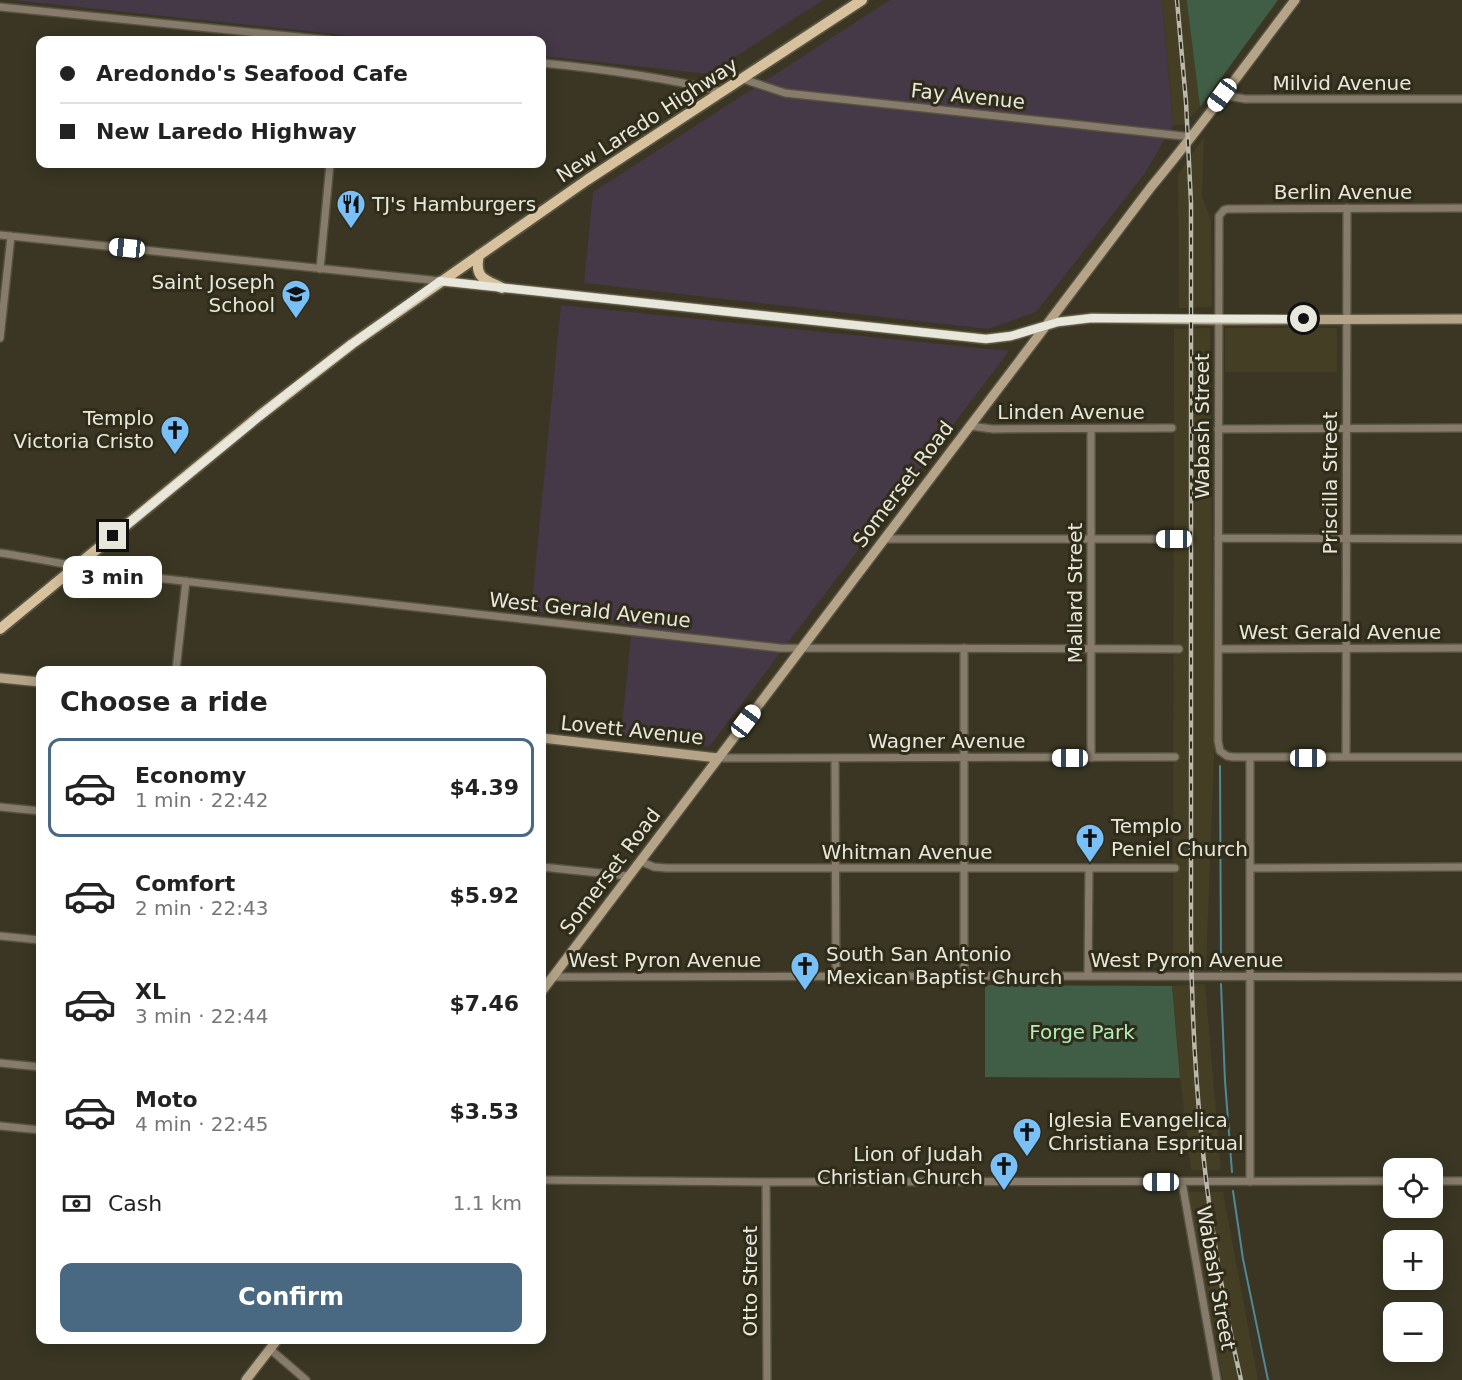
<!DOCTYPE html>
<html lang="en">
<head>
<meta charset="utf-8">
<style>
  :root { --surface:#fff; --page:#f6f6f6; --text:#222; --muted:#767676; --line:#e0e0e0; --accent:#496982 }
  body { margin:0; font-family:"DejaVu Sans",sans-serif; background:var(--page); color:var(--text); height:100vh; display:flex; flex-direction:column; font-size:22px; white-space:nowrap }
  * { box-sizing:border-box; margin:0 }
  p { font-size:20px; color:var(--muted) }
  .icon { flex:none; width:33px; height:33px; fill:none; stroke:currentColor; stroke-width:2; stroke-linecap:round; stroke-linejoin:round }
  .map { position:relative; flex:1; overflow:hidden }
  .drawer { position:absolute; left:36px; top:666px; width:510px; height:678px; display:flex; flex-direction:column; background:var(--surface); border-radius:12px; box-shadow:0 3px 15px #0003 }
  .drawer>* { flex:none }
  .hud { position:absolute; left:36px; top:36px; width:510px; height:132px; border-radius:12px; box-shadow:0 3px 15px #0003; display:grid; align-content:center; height:132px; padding:0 24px; background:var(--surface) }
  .buttons { position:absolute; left:1383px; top:1158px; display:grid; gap:12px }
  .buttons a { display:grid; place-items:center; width:60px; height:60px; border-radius:12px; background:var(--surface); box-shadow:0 3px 15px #0003; font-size:30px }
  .end { position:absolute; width:27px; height:27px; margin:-14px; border:8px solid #e8e7db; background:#111; box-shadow:0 0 0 3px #111 }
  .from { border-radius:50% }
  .bubble { position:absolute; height:42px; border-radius:12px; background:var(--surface); box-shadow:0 3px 15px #0003; font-size:20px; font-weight:600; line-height:42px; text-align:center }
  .car { position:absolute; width:18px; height:36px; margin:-18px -9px; border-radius:8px; box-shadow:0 0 4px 2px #0007; background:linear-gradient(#fff 24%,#345 0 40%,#fff 0 76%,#345 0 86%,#fff 0) }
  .hud b { display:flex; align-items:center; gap:21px; height:57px; font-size:22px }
  .hud b+b { border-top:2px solid var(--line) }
  .hud i { width:15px; height:15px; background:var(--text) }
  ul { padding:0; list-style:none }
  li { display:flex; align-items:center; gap:18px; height:99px; margin:0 12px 9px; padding:0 12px; border:3px solid transparent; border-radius:12px }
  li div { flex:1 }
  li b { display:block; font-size:22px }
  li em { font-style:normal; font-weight:600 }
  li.active { border-color:var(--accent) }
  li>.icon { width:54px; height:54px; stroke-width:1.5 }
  h2 { padding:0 24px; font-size:27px; line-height:72px }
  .pay { display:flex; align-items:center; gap:15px; height:66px; padding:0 24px; font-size:22px }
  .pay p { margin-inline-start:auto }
  .button { display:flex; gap:12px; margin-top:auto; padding:12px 24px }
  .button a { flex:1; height:69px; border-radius:12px; background:var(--accent); color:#fff; font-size:24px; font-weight:600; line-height:69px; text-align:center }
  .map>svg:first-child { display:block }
  .built { fill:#433e24 }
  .industrial { fill:#453847 }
  .green { fill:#3f5e45 }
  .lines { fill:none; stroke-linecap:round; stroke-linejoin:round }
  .stream { stroke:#4f8997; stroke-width:2 }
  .street-casing { stroke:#565240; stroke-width:10 }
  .secondary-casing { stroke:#565240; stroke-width:12 }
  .primary-casing { stroke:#565240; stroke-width:14 }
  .street { stroke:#877c6b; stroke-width:7 }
  .secondary { stroke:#b5a488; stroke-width:9 }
  .primary { stroke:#d8c29e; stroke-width:10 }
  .rail-casing { stroke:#bab8ab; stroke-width:4.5 }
  .rail { stroke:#302c1a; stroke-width:2; stroke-dasharray:7; stroke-linecap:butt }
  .route { stroke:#e8e7db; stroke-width:8 }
  .labels { text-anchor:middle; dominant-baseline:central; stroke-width:6; stroke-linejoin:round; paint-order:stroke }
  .street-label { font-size:20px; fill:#e8e7db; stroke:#302c1a }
  .poi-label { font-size:20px; fill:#e8e7db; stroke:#302c1a; text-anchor:start }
  .park-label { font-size:20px; fill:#b0eebb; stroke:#302c1a }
</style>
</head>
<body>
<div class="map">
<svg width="1462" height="1380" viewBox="0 0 1462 1380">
  <rect width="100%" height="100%" fill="#3a3623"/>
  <path class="built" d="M1162,0H1187L1200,107L1183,125H1173Z
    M1204,137L1202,196L1211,220L1212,307L1179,308L1178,174Z
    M1210,328L1214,758L1206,967H1173L1174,329Z
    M1225,328H1337V372H1225Z
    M1205,984L1221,1170H1191L1180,1078L1172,986Z
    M1189,1192H1223L1258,1380H1223Z"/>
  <path class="industrial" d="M12,0H823L709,74L542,56V40H392Z
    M890,0H1162L1173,125L1145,173L1036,312L988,329L584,283L593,192Z
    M561,305L1009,351L709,747L621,735L632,625L531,611Z"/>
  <path class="green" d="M1187,0H1278L1200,107L1187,3Z
    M985,985L1172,986L1180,1078L985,1077Z"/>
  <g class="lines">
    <path class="stream" d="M1220,766L1221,970
      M1221,984L1225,1081L1232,1172
      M1233,1191L1243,1259L1268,1380"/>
    <g class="street-casing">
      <path id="street" d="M0,7L329,40
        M542,63C603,69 663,77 723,92
        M743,79L785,93L1192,137
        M1222,95L1245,99H1462
        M1462,208L1227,209L1224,210L1219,216L1218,741L1220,751L1227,756L1233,757H1462
        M0,235L440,281
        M320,269L330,164
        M0,338L11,236
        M970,426L993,429L1172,428
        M1091,429V758
        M1218,429L1462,428
        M1218,538L1462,539
        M884,539H1175
        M0,553C43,559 86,569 130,575L780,648L1179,649
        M1219,649L1462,648
        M176,670L186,581
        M1346,757L1347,208
        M718,758L1175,757
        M835,758L836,976
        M1250,758V1182
        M0,807L40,811
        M640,861L654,867L667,868H1175
        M542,867L628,876
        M1250,868L1462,867
        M0,936L40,940
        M964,976V648
        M1088,976L1089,868
        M552,977L991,976L1462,977
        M0,1063L40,1067
        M0,1126L40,1130
        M542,1180L766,1182L1394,1181
        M1432,1181H1462
        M766,1182L767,1380
        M1182,1182L1217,1380
        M270,1349L306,1380"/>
    </g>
    <g class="secondary-casing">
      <path id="secondary" d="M440,281L986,339L1011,336L1058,322L1092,318L1219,320L1462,319
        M0,678L40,682
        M542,738L718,758
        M542,991L1151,187C1201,127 1247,63 1295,0
        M246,1380L277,1340"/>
    </g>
    <g class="primary-casing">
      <path id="primary" d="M479,255C474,278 484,279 502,288
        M0,629L259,416L352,344L587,180L862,0"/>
    </g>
    <use href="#street" class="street"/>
    <use href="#secondary" class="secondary"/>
    <use href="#primary" class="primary"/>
    <g class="rail-casing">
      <path id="rail" d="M1177,0L1186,102L1191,203V934C1192,1084 1207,1234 1241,1380"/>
    </g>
    <use href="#rail" class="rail"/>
  </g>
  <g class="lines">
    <path class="route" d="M113,536L288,393L352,344L440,281L986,339L1011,336L1058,322L1092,318L1304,319"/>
  </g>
  <defs>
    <g id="restaurant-pin" transform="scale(1.5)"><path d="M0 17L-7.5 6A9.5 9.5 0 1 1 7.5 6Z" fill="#79bff8" stroke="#302c1a"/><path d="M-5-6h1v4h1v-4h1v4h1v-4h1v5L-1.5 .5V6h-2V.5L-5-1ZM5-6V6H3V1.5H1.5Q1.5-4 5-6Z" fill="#111"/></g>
    <g id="school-pin" transform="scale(1.5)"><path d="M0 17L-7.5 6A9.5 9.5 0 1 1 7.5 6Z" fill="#79bff8" stroke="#302c1a"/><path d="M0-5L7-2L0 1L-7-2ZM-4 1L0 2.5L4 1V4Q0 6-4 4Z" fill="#111"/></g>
    <g id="church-pin" transform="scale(1.5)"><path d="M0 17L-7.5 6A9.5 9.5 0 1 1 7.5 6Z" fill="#79bff8" stroke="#302c1a"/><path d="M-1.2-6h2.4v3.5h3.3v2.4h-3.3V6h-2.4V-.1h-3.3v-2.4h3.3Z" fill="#111"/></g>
  </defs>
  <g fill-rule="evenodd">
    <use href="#restaurant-pin" x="351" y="204"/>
    <use href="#school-pin" x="296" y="294"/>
    <use href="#church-pin" x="175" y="430"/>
    <use href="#church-pin" x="1090" y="838"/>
    <use href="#church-pin" x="805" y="966"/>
    <use href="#church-pin" x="1027" y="1132"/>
    <use href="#church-pin" x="1004" y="1166"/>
  </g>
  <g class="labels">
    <g class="street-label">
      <text x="1342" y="83">Milvid Avenue</text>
      <text transform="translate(968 96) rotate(6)">Fay Avenue</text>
      <text transform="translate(647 120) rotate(-33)">New Laredo Highway</text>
      <text x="1343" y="192">Berlin Avenue</text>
      <text x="1071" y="412">Linden Avenue</text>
      <text transform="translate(1202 426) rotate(-90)">Wabash Street</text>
      <text transform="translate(1330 483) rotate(-90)">Priscilla Street</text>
      <text transform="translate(903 484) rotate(-53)">Somerset Road</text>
      <text transform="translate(1075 593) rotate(-90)">Mallard Street</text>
      <text transform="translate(590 610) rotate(6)">West Gerald Avenue</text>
      <text x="1340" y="632">West Gerald Avenue</text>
      <text transform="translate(632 730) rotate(6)">Lovett Avenue</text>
      <text x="947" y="741">Wagner Avenue</text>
      <text x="907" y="852">Whitman Avenue</text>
      <text transform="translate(610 871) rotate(-53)">Somerset Road</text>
      <text x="665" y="960">West Pyron Avenue</text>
      <text x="1187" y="960">West Pyron Avenue</text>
      <text transform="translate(1216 1278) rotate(80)">Wabash Street</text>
      <text transform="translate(750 1281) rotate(-90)">Otto Street</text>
    </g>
    <g class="poi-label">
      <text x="372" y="204">TJ's Hamburgers</text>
      <text x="275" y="282" text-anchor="end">Saint Joseph<tspan x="275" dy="23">School</tspan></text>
      <text x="154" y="418" text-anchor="end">Templo<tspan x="154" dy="23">Victoria Cristo</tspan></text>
      <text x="1111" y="826">Templo<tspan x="1111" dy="23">Peniel Church</tspan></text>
      <text x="826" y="954">South San Antonio<tspan x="826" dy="23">Mexican Baptist Church</tspan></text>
      <text x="1048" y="1120">Iglesia Evangelica<tspan x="1048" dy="23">Christiana Espritual</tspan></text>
      <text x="983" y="1154" text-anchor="end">Lion of Judah<tspan x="983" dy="23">Christian Church</tspan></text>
    </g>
    <g class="park-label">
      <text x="1082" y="1032">Forge Park</text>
    </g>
  </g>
</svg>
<div class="buttons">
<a><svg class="icon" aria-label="locate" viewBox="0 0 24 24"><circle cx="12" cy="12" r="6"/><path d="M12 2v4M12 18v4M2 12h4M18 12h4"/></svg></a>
<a>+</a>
<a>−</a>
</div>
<i class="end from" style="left:1304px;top:319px"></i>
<i class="end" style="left:113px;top:536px"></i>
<div class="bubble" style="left:63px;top:556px;width:99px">3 min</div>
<i class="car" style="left:1222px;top:95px;rotate:216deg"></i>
<i class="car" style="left:127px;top:248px;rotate:276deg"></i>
<i class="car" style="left:1174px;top:539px;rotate:270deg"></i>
<i class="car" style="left:746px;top:721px;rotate:37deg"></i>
<i class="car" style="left:1070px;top:758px;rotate:270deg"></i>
<i class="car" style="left:1308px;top:758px;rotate:90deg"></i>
<i class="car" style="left:1161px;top:1182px;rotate:270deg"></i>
<div class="hud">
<b><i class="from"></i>Aredondo's Seafood Cafe</b>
<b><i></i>New Laredo Highway</b>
</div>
<section class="drawer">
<h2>Choose a ride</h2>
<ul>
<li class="active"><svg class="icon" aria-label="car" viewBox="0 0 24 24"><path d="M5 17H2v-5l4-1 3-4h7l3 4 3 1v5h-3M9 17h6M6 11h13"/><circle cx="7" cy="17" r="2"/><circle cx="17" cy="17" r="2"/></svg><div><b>Economy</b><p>1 min · 22:42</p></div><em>$4.39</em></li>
<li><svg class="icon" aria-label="car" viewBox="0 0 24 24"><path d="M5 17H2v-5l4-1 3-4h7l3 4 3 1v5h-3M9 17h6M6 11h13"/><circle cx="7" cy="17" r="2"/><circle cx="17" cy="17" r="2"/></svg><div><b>Comfort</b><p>2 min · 22:43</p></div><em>$5.92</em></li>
<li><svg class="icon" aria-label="car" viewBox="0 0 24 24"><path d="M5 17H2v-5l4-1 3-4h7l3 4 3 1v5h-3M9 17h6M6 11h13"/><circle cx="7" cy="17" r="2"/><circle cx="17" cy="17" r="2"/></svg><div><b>XL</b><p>3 min · 22:44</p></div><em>$7.46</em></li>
<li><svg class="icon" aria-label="car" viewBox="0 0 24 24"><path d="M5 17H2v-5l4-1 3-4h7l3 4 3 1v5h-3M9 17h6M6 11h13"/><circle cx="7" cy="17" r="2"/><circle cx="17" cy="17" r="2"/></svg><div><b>Moto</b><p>4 min · 22:45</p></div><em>$3.53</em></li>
</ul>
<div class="pay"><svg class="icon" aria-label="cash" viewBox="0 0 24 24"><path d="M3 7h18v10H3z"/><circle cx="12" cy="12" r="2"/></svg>Cash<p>1.1 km</p></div>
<div class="button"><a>Confirm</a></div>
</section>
</div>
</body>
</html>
